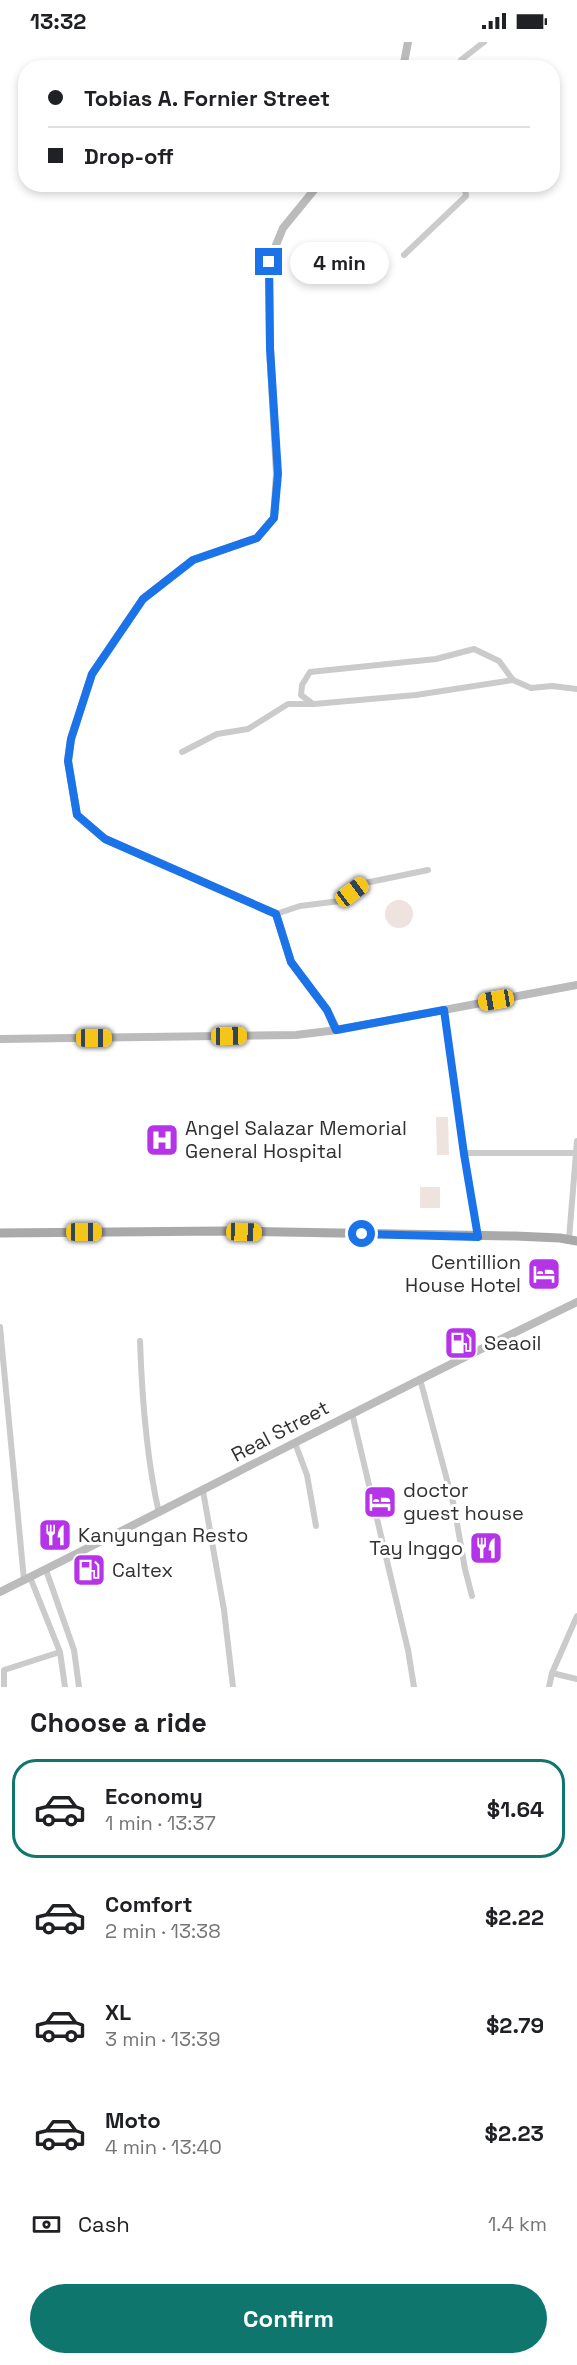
<!DOCTYPE html>
<html lang="en">
<head>
<meta charset="utf-8">
<style>
  :root { --surface:#fff; --page:#f2f2f2; --text:#202124; --muted:#757577; --line:#e0e0e0; --accent:#0f766e }
  body { margin:0; font-family:"Space Grotesk",sans-serif; background:var(--page); color:var(--text); height:100vh; display:flex; flex-direction:column; font-size:22px; white-space:nowrap }
  * { box-sizing:border-box; margin:0 }
  p { font-size:20px; color:var(--muted) }
  .icon { flex:none; width:33px; height:33px; fill:none; stroke:currentColor; stroke-width:2; stroke-linecap:round; stroke-linejoin:round }
  .map { position:relative; height:1645px; overflow:hidden }
  .side { display:flex; flex-direction:column; background:var(--surface); flex:1 }
  .side>* { flex:none }
  .banner { position:absolute; left:18px; top:18px; width:542px; height:132px; border-radius:24px; box-shadow:0 3px 9px #0003; display:grid; align-content:center; height:132px; padding:0 30px; background:var(--surface) }
  .end { position:absolute; width:27px; height:27px; margin:-14px; border:8px solid #1a73e8; background:#fff; box-shadow:0 0 0 3px #fff }
  .from { border-radius:50% }
  .bubble { position:absolute; height:42px; border-radius:21px; background:var(--surface); box-shadow:0 3px 9px #0003; font-size:20px; font-weight:600; line-height:42px; text-align:center }
  .car { position:absolute; width:18px; height:36px; margin:-18px -9px; border-radius:8px; box-shadow:0 0 4px 2px #0007; background:linear-gradient(#f5c518 24%,#345 0 40%,#f5c518 0 76%,#345 0 86%,#f5c518 0) }
  .banner b { display:flex; align-items:center; gap:21px; height:57px; font-size:22px }
  .banner b+b { border-top:2px solid var(--line) }
  .banner i { width:15px; height:15px; background:var(--text) }
  ul { padding:0; list-style:none }
  li { display:flex; align-items:center; gap:18px; height:99px; margin:0 12px 9px; padding:0 18px; border:3px solid transparent; border-radius:24px }
  li div { flex:1 }
  li b { display:block; font-size:22px }
  li em { font-style:normal; font-weight:600 }
  li.active { border-color:var(--accent) }
  li>.icon { width:54px; height:54px; stroke-width:1.5 }
  h2 { padding:0 30px; font-size:27px; line-height:72px }
  .pay { display:flex; align-items:center; gap:15px; height:66px; padding:0 30px; font-size:22px }
  .pay p { margin-inline-start:auto }
  .cta { display:flex; gap:12px; margin-top:auto; padding:12px 30px }
  .cta a { flex:1; height:69px; border-radius:36px; background:var(--accent); color:#fff; font-size:24px; font-weight:600; line-height:69px; text-align:center }
  .status { display:flex; justify-content:space-between; align-items:center; height:42px; padding:0 30px; background:var(--surface); direction:ltr }
  .status svg { height:16px; fill:currentColor }
  .map>svg:first-child { display:block }
  .green { fill:#eee3df }
  .lines { fill:none; stroke-linecap:round; stroke-linejoin:round }
  .street { stroke:#cbcbcb; stroke-width:6 }
  .secondary { stroke:#bbb; stroke-width:8 }
  .primary { stroke:#a9a9a9; stroke-width:9 }
  .route { stroke:#1a73e8; stroke-width:8 }
  .labels { text-anchor:middle; dominant-baseline:central; stroke-width:6; stroke-linejoin:round; paint-order:stroke }
  .poi-label { font-size:20px; fill:#313131; stroke:#fff; text-anchor:start }
  .street-label { font-size:20px; fill:#313131; stroke:#fff }
</style>
</head>
<body>
<div class="status"><b>13:32</b><svg viewBox="0 0 49 12"><path d="M0 12V9h3v3zM5 12V6h3v6zM10 12V3h3v9zM15 12V0h3v12zM26 1h20v11H26zM47 4h2v5h-2z"/></svg></div>
<div class="map">
<svg width="577" height="1645" viewBox="0 0 577 1645">
  <rect width="100%" height="100%" fill="#fff"/>
  <path class="green" d="M385 872a14 14 0 1 1 28 0a14 14 0 1 1-28 0Z
    M448,1075L449,1113H437L436,1075Z
    M420,1145H440V1166H420Z"/>
  <g class="lines">
    <path class="street" d="M458,26L461,18L484,0
      M404,213L466,154L464,142
      M313,662L301,653L302,643L310,630L436,617L474,607L499,619L513,638
      M182,710L217,692L248,687L288,662H314L416,653L513,638L531,646L552,644L577,647
      M276,872L300,864L340,859L365,841L428,828
      M444,968L464,1111L478,1195
      M464,1111H577
      M569,1197L577,1099
      M0,1285L24,1538
      M140,1299C142,1356 146,1415 159,1471
      M420,1337L454,1464L465,1527L472,1554
      M352,1371L408,1608L414,1645
      M295,1401L307,1433L316,1484
      M203,1449L224,1568L233,1645
      M46,1528L74,1608L79,1645
      M30,1535L60,1610L65,1645
      M552,1631L577,1637
      M4,1645V1628L60,1610
      M549,1645L552,1631L577,1574"/>
    <path class="secondary" d="M403,26L408,0
      M319,142L283,186L269,220L270,306L277,432L274,476L257,496L193,518L143,557L92,632L71,697L68,719L77,773L105,797L276,872L291,920L327,968L337,988
      M0,997L296,993L337,988L577,943
      M0,1550C193,1454 383,1354 577,1260"/>
    <path class="primary" d="M0,1191L223,1189L515,1194L560,1196L577,1199"/>
  </g>
  <g class="lines">
    <path class="route" d="M269,220L270,306L278,432L274,476L257,496L193,518L143,557L92,632L71,697L68,719L77,773L105,797L276,872L291,920L327,968L336,988L444,968L464,1112L478,1195L362,1192"/>
  </g>
  <defs>
    <g id="hospital-square" transform="scale(1.725)"><rect x="-9" y="-9" width="18" height="18" rx="4" fill="#b534e7" stroke="#fff"/><path d="M-5-5h3v3.5h4V-5h3V5h-3V1.5h-4V5h-3Z" fill="#fff"/></g>
    <g id="hotel-square" transform="scale(1.725)"><rect x="-9" y="-9" width="18" height="18" rx="4" fill="#b534e7" stroke="#fff"/><path d="M-6-4.5h1.5V1H6V5H4.5V3h-9V5H-6ZM-4 0a1.8 1.8 0 1 1 3.6 0ZM.5 0V-2.5h3Q6-2.5 6 0Z" fill="#fff"/></g>
    <g id="fuel-square" transform="scale(1.725)"><rect x="-9" y="-9" width="18" height="18" rx="4" fill="#b534e7" stroke="#fff"/><path d="M-5.5-6h7V0h2V4h1.3V-2.5L3-4.5l.8-.8L6-3V5H2.5V1h-1V6h-7ZM-4.2-4.7v3.2H.2V-4.7Z" fill="#fff"/></g>
    <g id="restaurant-square" transform="scale(1.725)"><rect x="-9" y="-9" width="18" height="18" rx="4" fill="#b534e7" stroke="#fff"/><path d="M-5-6h1v4h1v-4h1v4h1v-4h1v5L-1.5 .5V6h-2V.5L-5-1ZM5-6V6H3V1.5H1.5Q1.5-4 5-6Z" fill="#fff"/></g>
  </defs>
  <g fill-rule="evenodd">
    <use href="#hospital-square" x="162" y="1098"/>
    <use href="#hotel-square" x="544" y="1232"/>
    <use href="#fuel-square" x="461" y="1301"/>
    <use href="#hotel-square" x="380" y="1460"/>
    <use href="#restaurant-square" x="55" y="1493"/>
    <use href="#restaurant-square" x="486" y="1506"/>
    <use href="#fuel-square" x="89" y="1528"/>
  </g>
  <g class="labels">
    <g class="poi-label">
      <text x="185" y="1086">Angel Salazar Memorial<tspan x="185" dy="23">General Hospital</tspan></text>
      <text x="521" y="1220" text-anchor="end">Centillion<tspan x="521" dy="23">House Hotel</tspan></text>
      <text x="484" y="1301">Seaoil</text>
      <text x="403" y="1448">doctor<tspan x="403" dy="23">guest house</tspan></text>
      <text x="78" y="1493">Kanyungan Resto</text>
      <text x="463" y="1506" text-anchor="end">Tay Inggo</text>
      <text x="112" y="1528">Caltex</text>
    </g>
    <g class="street-label">
      <text transform="translate(280 1389) rotate(-28)">Real Street</text>
    </g>
  </g>
</svg>
<i class="end from" style="left:362px;top:1192px"></i>
<i class="end" style="left:269px;top:220px"></i>
<div class="bubble" style="left:290px;top:200px;width:99px">4 min</div>
<i class="car" style="left:352px;top:850px;rotate:53deg"></i>
<i class="car" style="left:496px;top:958px;rotate:260deg"></i>
<i class="car" style="left:229px;top:994px;rotate:89deg"></i>
<i class="car" style="left:94px;top:996px;rotate:90deg"></i>
<i class="car" style="left:84px;top:1190px;rotate:90deg"></i>
<i class="car" style="left:244px;top:1190px;rotate:92deg"></i>
<div class="banner">
<b><i class="from"></i>Tobias A. Fornier Street</b>
<b><i></i>Drop-off</b>
</div>
</div>
<section class="side">
<h2>Choose a ride</h2>
<ul>
<li class="active"><svg class="icon" aria-label="car" viewBox="0 0 24 24"><path d="M5 17H2v-5l4-1 3-4h7l3 4 3 1v5h-3M9 17h6M6 11h13"/><circle cx="7" cy="17" r="2"/><circle cx="17" cy="17" r="2"/></svg><div><b>Economy</b><p>1 min · 13:37</p></div><em>$1.64</em></li>
<li><svg class="icon" aria-label="car" viewBox="0 0 24 24"><path d="M5 17H2v-5l4-1 3-4h7l3 4 3 1v5h-3M9 17h6M6 11h13"/><circle cx="7" cy="17" r="2"/><circle cx="17" cy="17" r="2"/></svg><div><b>Comfort</b><p>2 min · 13:38</p></div><em>$2.22</em></li>
<li><svg class="icon" aria-label="car" viewBox="0 0 24 24"><path d="M5 17H2v-5l4-1 3-4h7l3 4 3 1v5h-3M9 17h6M6 11h13"/><circle cx="7" cy="17" r="2"/><circle cx="17" cy="17" r="2"/></svg><div><b>XL</b><p>3 min · 13:39</p></div><em>$2.79</em></li>
<li><svg class="icon" aria-label="car" viewBox="0 0 24 24"><path d="M5 17H2v-5l4-1 3-4h7l3 4 3 1v5h-3M9 17h6M6 11h13"/><circle cx="7" cy="17" r="2"/><circle cx="17" cy="17" r="2"/></svg><div><b>Moto</b><p>4 min · 13:40</p></div><em>$2.23</em></li>
</ul>
<div class="pay"><svg class="icon" aria-label="cash" viewBox="0 0 24 24"><path d="M3 7h18v10H3z"/><circle cx="12" cy="12" r="2"/></svg>Cash<p>1.4 km</p></div>
<div class="cta"><a>Confirm</a></div>
</section>
</body>
</html>
